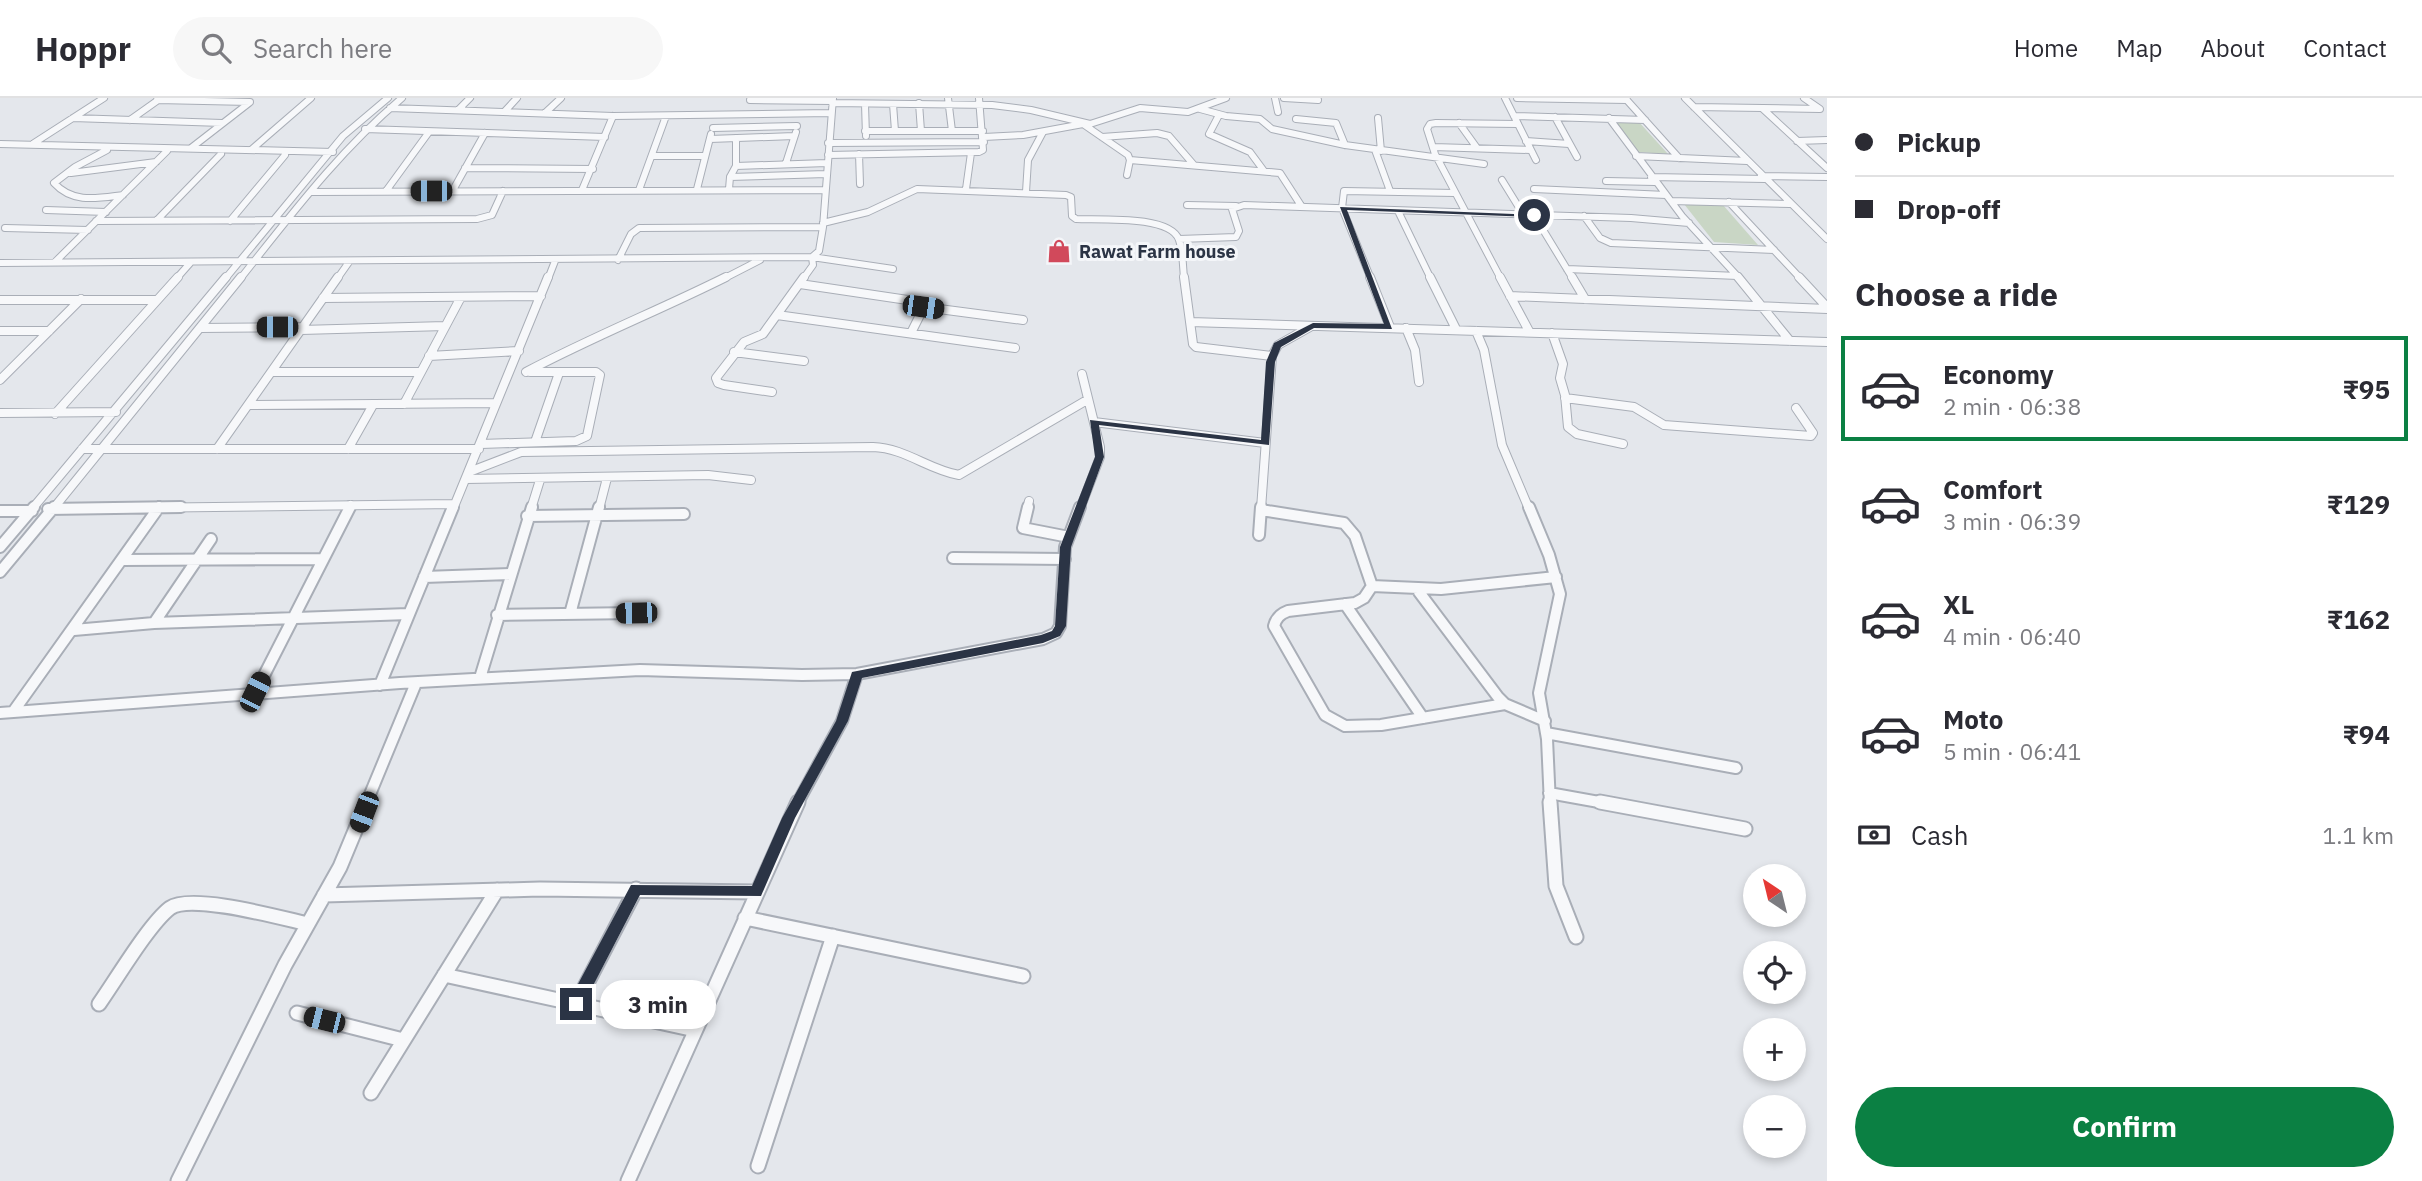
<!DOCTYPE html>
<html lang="en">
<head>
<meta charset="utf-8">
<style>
  :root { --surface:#fff; --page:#f7f7f7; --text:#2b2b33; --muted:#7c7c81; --line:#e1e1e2; --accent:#0b8043 }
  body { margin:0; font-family:"IBM Plex Sans",sans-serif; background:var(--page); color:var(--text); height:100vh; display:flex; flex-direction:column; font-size:26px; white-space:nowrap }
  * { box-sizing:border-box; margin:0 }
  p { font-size:23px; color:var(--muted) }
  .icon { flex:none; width:38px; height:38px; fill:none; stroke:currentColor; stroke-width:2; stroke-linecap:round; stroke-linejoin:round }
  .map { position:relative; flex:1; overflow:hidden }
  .side { display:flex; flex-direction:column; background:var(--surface); width:595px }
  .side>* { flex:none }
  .banner { display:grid; align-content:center; height:154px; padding:0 28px; background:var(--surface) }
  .needle { width:46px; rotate:325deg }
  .buttons { position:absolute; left:1743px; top:766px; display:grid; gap:14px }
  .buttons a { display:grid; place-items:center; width:63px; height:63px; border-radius:50%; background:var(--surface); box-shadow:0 4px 10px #0003; font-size:35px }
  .end { position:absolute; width:32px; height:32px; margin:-16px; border:9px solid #2b3445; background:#fff; box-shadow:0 0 0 4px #fff }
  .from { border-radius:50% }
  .bubble { position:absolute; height:49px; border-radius:24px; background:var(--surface); box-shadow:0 4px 10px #0003; font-size:23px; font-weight:700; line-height:49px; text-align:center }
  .car { position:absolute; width:21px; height:42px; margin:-21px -10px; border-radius:9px; box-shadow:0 0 5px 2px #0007; background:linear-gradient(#222 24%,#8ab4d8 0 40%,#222 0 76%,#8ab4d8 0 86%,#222 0) }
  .banner b { display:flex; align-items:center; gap:24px; height:66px; font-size:26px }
  .banner b+b { border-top:2px solid var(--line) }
  .banner i { width:18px; height:18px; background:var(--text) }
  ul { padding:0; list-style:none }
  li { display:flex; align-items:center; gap:21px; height:105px; margin:0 14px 10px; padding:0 14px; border:4px solid transparent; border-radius:0px }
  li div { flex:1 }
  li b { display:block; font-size:26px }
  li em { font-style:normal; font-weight:700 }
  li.on { border-color:var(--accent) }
  li>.icon { width:63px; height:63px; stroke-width:1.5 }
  h2 { padding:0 28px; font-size:32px; line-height:84px }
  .pay { display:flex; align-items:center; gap:18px; height:77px; padding:0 28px; font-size:26px }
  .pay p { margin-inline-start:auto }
  .button { display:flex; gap:14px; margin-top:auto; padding:14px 28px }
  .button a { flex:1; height:80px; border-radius:42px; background:var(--accent); color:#fff; font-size:28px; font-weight:700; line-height:80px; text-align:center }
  header { display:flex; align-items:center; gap:42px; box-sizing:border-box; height:98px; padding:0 35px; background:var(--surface); border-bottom:2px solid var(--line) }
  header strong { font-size:33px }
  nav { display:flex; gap:38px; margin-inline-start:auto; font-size:24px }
  .search { width:490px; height:63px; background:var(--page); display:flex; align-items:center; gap:18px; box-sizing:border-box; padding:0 24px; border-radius:38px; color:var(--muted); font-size:26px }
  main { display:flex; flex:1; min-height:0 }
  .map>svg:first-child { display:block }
  .green { fill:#c9d6c5 }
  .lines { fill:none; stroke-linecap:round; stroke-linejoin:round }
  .street-far3-casing { stroke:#a9aeb7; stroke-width:8 }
  .street-far2-casing { stroke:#a9aeb7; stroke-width:10 }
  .street-far1-casing { stroke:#a9aeb7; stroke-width:14 }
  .street-casing { stroke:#a9aeb7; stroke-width:17 }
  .street-far3 { stroke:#f7f8fa; stroke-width:6 }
  .street-far2 { stroke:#f7f8fa; stroke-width:8 }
  .street-far1 { stroke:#f7f8fa; stroke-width:10 }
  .street { stroke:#f7f8fa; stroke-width:13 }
  .route { fill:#2b3445 }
  .labels { text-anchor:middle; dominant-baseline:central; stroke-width:6; stroke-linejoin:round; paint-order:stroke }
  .far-poi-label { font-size:18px; font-weight:bold; fill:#2b3445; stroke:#f4f6f9; text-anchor:start }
</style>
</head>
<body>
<header>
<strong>Hoppr</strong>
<div class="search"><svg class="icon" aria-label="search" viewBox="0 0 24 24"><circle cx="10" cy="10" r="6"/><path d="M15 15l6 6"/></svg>Search here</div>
<nav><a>Home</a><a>Map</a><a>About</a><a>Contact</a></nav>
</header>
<main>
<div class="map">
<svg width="1827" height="1083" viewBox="0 0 1827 1083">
  <rect width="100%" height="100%" fill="#e4e7ec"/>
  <path class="green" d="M1614,23H1638L1668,56L1638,54Z
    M1684,106L1723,107L1758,147L1714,144Z"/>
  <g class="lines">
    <g class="street-far3-casing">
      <path id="street-far3" d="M948,0L952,33
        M1275,0L1278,14
        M1284,0L1318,2
        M1505,0L1536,62
        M1517,0L1627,2
        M1625,0L1679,60
        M1685,0L1827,141
        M157,2L250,4
        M750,2L832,3
        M832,5L992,7L1031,12L1090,26L1140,10L1188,14L1226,0
        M919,5L921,33
        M865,6L866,38
        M893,6L895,33
        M1694,9L1820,11L1804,0
        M390,10L613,18L831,15
        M1200,11L1226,18L1260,21L1272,31L1345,47L1484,66
        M1763,11L1827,70
        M458,12L470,0
        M505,13L517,0
        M545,15L561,0
        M1219,17L1209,36L1250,54L1264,73
        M1514,18L1645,22
        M1555,19L1577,59
        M73,20L222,25
        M1378,20L1381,53
        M1609,20L1682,118L1740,181
        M1296,21L1336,25L1345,47
        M130,22L161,0
        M1459,25L1477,50
        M713,30L797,28
        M365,31L605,39
        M865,33H983
        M984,39L1023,37L1083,26L1128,57L1130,62L1127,77
        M1102,39L1157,35L1169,38L1194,67
        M736,40V68
        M710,41L794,38
        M1526,43L1569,46
        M1797,43L1827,42
        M34,45L104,0
        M828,45L984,44
        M0,46L333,54
        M1433,49L1530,52
        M191,50L249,5
        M107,52L75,69L54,85C73,106 98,100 123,97
        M251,52L311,0
        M1375,52L1390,93
        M859,56L860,86
        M828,57L979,54L983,52L979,0
        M652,58H704
        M1636,58L1747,63
        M1130,62L1280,75L1302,109
        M786,65L796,34
        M465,70L593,71
        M71,75L156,64
        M1761,78L1827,79
        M730,79L826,76
        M1651,79L1765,81
        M1502,82L1523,116
        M1606,83L1655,84
        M697,91L711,36
        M729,91L730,79L736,68L827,65
        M966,91L971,55
        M1534,91L1666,97
        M453,92L485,35
        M582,92L613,18
        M639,92L666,18
        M386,93L429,34
        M312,94L825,92
        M1026,94L1028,62L1043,34
        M1671,103L1790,106
        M1729,104L1801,181
        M1187,107L1236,108
        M46,112L106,114
        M1398,113L1431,181
        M1534,117L1573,181
        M1584,118L1600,140L1611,145L1774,152
        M157,122L221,56
        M96,123L477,121L492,117L503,93
        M230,123L285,57
        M823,125L868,114L917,91L1066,97L1071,99L1072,118L1076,121C1100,122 1171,117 1179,142C1183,154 1183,169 1184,181
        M5,130L88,132
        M1179,141L1236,139L1239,133L1232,111L1244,107L1631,120L1689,125
        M618,162L631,136L639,130L823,129
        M56,163L167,53
        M0,165L812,159L819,153L823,129L833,0
        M1567,171L1738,178
        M176,181L191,164
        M225,181L343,38L388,0
        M240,181C291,117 339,53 402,0
        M337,181L349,164
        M548,181L555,163
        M723,181L760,162
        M803,181L813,167L812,159L893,171
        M1371,181L1342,110L1344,93L1455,95
        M1501,181L1435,56L1427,31L1430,26L1436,25L1518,26"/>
    </g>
    <g class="street-far2-casing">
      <path id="street-far2" d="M1184,179L1193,246L1196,249L1272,258
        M1370,179L1390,229
        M1430,179L1456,231
        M1500,179L1529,233
        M1572,179L1585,201
        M1738,179L1790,243
        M1799,179L1827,209
        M800,186L921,204L924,209L911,235
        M1510,198L1827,211
        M323,200L541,198
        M0,202H157
        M924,209L1023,222
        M777,217L1015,250
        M1190,224L1827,244
        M200,230L303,229
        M1406,230L1415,252L1419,284
        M301,232L445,228
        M0,233H49
        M1476,233L1484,252L1502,347L1529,411
        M1552,235L1563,266L1560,280L1565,297L1568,329L1577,336L1623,346
        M734,254L804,263
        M429,258L519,253
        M272,274H420
        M526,274C592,239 660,212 726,179
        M0,282L81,201
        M772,294L724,287L718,285L716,280L744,244L763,236L804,179
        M1565,300L1634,309L1664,327L1811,338L1813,335L1796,310
        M404,306L461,199
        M250,307L496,305
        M0,315L116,314
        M55,316L178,179
        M1094,324L1265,345
        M535,344L559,275
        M481,346L576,343L587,338L600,277L596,274H530
        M82,351H479
        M217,351L338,179
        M348,351L373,307
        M469,374L521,354L873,349C905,350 929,372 959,377L1087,302
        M466,381L708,377L751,382
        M32,411L226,179
        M48,411L455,406
        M53,411L241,179
        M349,411L351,407
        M453,411L548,179
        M531,411L540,382
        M599,411L607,380
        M1027,411L1029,403
        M1080,411L1100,359V349L1082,276
        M1261,411L1272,258L1278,247L1310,229"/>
    </g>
    <g class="street-far1-casing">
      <path id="street-far1" d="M1028,409L1023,430L1069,439
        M1529,409L1549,457L1560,496L1539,595L1547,641L1550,706
        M48,411L181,409
        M1261,412L1344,425L1355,438L1372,488L1364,500L1355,505L1288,513C1280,516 1276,520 1274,528L1325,617L1345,628L1381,627L1505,606
        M0,413H32
        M527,418L684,416
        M1259,437L1261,409
        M0,449L34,409
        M953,460L1065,461
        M122,462L323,461
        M0,474L54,409
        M424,479L511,476
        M1372,488L1441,491L1556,479
        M1419,494L1498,599L1505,606L1545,623
        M1345,506L1423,620
        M570,516L599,409
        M497,517L636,515
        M154,525L211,441
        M74,532L154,525L408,516
        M480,580L532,409
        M380,587L453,409
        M255,595L350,409
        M13,614L159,409
        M0,615L400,585L640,572L802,577L857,576L1043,541L1056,535L1060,528L1065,449L1080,409
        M1546,635L1736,670
        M1549,695L1610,706
        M366,706L416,585
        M797,706L842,623L857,576"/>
    </g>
    <g class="street-casing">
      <path id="street" d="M1550,704L1556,788L1576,839
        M1600,704L1745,731
        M324,797L540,791L756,794
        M745,820L1023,878
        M444,877L695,932
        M99,906C116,882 149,826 170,810C191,795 281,820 308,826
        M576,906L636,791
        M297,915L403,942
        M371,995L497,792
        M758,1068L833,838
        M178,1083L285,867L340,769L367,704
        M628,1083L798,704"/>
    </g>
    <use href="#street-far3" class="street-far3"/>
    <use href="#street-far2" class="street-far2"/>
    <use href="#street-far1" class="street-far1"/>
    <use href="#street" class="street"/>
  </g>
  <path class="route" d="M1340,109L1538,117L1534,119L1347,112L1392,231L1314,230L1281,249L1275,264L1269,347L1099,327L1104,359L1071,449L1066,528L1060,538L1043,545L862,580L848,623L795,720L761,798L640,797L581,911H570L568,906L570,901L631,787L752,788L782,720L836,623L852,574L1041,537L1052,533L1055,528L1060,449L1095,359L1090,322L1261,342L1266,264L1274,245L1313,225L1384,226Z"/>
  <defs>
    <g id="shop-bare" transform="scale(1.89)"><path d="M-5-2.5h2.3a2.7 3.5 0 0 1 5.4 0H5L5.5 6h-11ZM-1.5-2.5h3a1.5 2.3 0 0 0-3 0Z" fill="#d1495b" stroke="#f4f6f9" stroke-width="2.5" paint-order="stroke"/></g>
  </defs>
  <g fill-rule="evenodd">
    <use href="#shop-bare" x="1059" y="153"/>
  </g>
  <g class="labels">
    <g class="far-poi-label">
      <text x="1079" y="153">Rawat Farm house</text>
    </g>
  </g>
</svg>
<div class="buttons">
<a><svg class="needle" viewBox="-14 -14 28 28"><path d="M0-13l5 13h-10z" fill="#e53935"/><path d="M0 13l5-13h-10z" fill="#7c7c81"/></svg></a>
<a><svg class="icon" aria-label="locate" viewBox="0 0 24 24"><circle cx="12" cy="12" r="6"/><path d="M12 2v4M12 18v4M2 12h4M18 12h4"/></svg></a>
<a>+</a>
<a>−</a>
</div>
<i class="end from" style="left:1534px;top:117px"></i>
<i class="end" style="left:576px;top:906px"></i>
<div class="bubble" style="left:600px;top:882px;width:116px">3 min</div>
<i class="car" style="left:431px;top:93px;rotate:270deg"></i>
<i class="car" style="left:923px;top:209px;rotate:98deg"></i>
<i class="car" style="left:277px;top:229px;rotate:270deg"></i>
<i class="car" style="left:636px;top:515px;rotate:269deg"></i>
<i class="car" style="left:255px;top:594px;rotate:26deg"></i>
<i class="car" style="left:364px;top:714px;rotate:201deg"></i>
<i class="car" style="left:324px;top:922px;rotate:284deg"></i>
</div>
<section class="side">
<div class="banner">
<b><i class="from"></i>Pickup</b>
<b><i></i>Drop-off</b>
</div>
<h2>Choose a ride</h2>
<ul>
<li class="on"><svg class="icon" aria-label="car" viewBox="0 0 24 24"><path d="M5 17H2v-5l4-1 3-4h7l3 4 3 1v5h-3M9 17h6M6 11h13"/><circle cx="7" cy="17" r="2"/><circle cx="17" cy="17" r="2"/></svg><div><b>Economy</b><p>2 min · 06:38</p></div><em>₹95</em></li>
<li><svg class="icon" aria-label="car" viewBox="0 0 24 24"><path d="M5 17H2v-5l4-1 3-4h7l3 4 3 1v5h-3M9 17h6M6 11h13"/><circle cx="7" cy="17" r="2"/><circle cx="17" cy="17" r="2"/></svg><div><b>Comfort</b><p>3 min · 06:39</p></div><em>₹129</em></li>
<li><svg class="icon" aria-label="car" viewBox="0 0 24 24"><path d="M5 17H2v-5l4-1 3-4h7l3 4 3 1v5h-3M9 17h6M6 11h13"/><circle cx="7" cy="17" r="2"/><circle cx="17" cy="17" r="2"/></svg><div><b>XL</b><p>4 min · 06:40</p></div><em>₹162</em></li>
<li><svg class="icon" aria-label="car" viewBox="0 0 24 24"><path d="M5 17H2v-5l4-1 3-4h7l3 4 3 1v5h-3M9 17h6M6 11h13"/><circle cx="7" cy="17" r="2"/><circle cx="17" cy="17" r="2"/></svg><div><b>Moto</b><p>5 min · 06:41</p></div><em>₹94</em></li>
</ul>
<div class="pay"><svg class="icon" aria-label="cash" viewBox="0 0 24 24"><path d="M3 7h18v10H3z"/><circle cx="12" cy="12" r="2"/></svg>Cash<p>1.1 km</p></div>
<div class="button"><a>Confirm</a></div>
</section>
</main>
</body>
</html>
